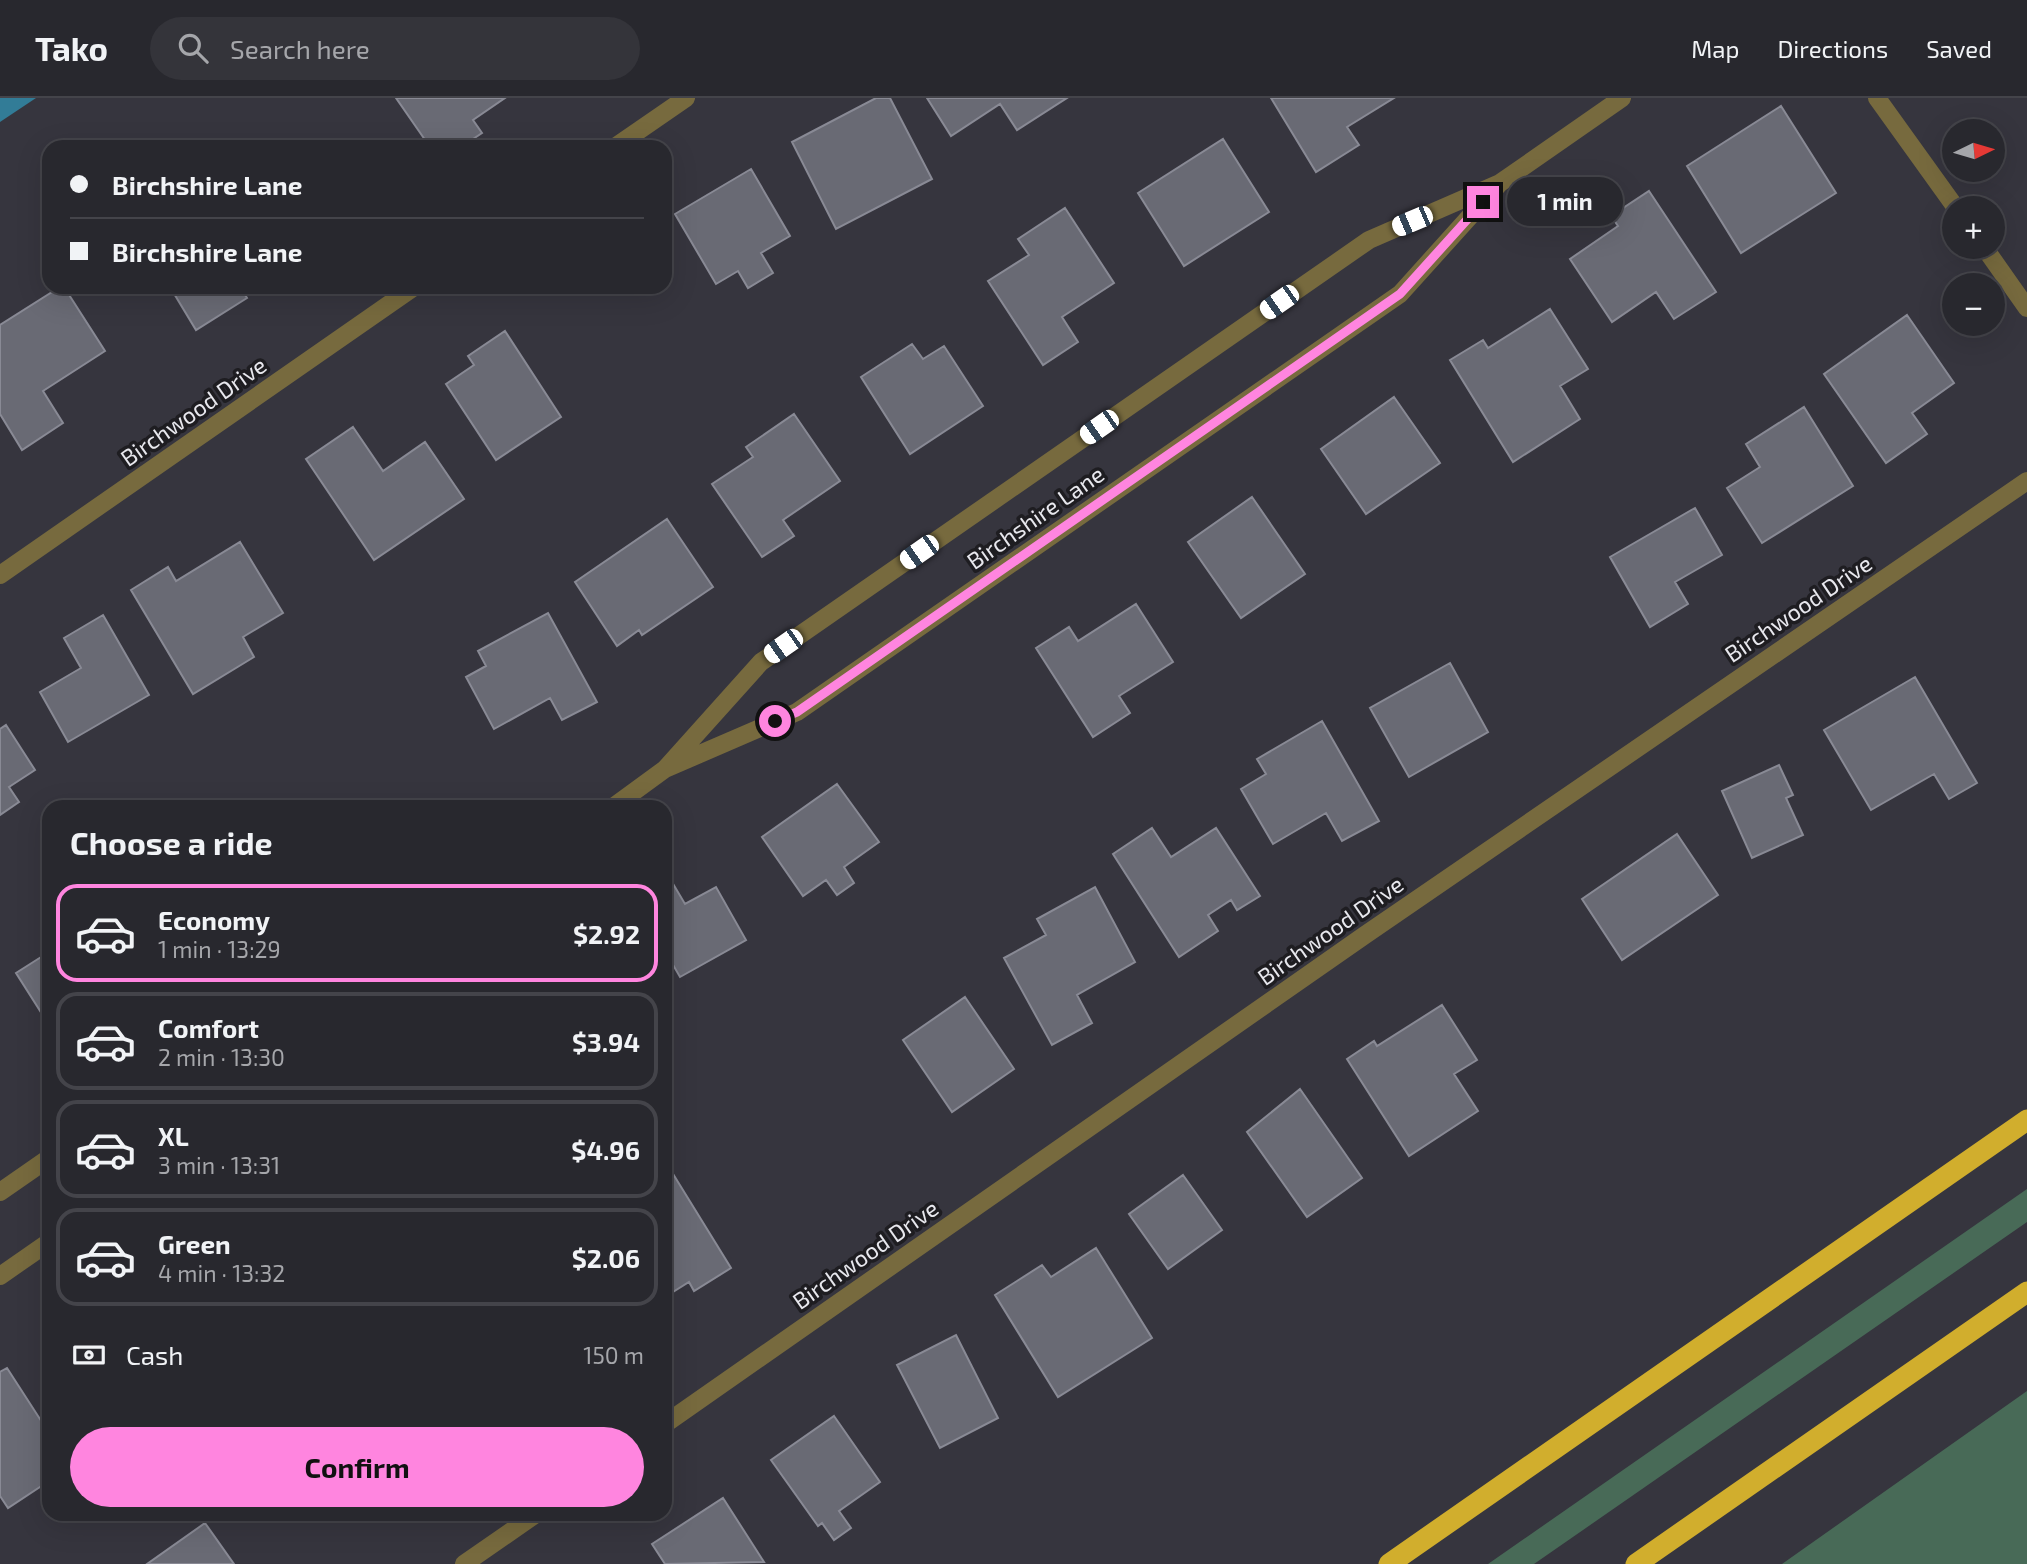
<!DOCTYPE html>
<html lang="en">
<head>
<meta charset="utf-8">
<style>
  :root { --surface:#28282e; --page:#34343a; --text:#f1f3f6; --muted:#a5a6aa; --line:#44444a; --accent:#ff85df }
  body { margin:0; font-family:"Exo 2",sans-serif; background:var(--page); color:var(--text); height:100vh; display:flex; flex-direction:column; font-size:26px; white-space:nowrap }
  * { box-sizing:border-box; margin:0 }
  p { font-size:23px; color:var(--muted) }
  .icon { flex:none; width:38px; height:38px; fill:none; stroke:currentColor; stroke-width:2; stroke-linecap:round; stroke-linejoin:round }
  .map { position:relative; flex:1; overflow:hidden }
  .sheet { position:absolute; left:42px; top:702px; width:630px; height:721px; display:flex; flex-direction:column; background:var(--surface); border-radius:21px; box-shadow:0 7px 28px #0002,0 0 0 2px var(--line) }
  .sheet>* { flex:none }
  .guide { position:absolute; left:42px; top:42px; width:630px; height:154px; border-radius:21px; box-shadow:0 7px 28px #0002,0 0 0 2px var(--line); display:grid; align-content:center; height:154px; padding:0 28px; background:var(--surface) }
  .needle { width:46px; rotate:85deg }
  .buttons { position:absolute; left:1942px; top:21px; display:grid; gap:14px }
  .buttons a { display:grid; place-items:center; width:63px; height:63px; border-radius:50%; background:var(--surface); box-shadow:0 7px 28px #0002,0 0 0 2px var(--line); font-size:35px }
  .end { position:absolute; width:32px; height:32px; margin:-16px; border:9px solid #ff85df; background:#111; box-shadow:0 0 0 4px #111 }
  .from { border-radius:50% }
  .bubble { position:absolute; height:49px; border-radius:24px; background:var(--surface); box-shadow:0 7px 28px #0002,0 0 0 2px var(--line); font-size:23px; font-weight:700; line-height:49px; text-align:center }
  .car { position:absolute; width:21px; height:42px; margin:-21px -10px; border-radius:9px; box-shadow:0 0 5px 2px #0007; background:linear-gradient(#fff 24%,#345 0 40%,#fff 0 76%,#345 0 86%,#fff 0) }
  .guide b { display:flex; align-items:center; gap:24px; height:66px; font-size:26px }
  .guide b+b { border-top:2px solid var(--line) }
  .guide i { width:18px; height:18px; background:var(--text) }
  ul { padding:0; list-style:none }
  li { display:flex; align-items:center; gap:21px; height:98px; margin:0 14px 10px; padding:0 14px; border:4px solid var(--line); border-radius:21px }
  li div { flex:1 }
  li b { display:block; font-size:26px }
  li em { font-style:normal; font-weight:700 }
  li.on { border-color:var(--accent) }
  li>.icon { width:63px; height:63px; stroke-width:1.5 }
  h2 { padding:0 28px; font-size:32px; line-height:84px }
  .pay { display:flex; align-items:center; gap:18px; height:77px; padding:0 28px; font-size:26px }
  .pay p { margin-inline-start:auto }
  .cta { display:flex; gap:14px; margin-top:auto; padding:14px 28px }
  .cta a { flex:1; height:80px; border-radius:42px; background:var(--accent); color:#111; font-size:28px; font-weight:700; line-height:80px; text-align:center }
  header { display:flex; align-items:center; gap:42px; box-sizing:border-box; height:98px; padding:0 35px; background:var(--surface); border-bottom:2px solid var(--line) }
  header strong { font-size:33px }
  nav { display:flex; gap:38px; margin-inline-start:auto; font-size:24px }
  .search { width:490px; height:63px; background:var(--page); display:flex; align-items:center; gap:18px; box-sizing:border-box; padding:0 24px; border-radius:38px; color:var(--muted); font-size:26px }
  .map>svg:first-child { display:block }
  .green { fill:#486a57 }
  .water { fill:#327c97 }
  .building { fill:#696a74; stroke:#898a95; stroke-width:2 }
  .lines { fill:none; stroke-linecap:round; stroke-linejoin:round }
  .minor { stroke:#776a3e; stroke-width:18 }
  .highway { stroke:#d1ae2d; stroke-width:21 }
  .route { stroke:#ff85df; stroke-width:9 }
  .labels { text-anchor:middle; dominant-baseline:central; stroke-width:7; stroke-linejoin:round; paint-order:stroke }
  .street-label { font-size:23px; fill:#e8e8ee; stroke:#1e1d21 }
</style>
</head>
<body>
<header>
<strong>Tako</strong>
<div class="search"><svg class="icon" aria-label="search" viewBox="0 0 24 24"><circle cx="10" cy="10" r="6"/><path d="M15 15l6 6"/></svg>Search here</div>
<nav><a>Map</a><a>Directions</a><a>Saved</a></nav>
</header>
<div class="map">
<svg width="2027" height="1466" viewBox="0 0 2027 1466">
  <rect width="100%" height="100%" fill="#36353e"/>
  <path class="green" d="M2027,1091V1124L1534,1466H1488Z
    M2027,1293V1466H1782Z"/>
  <path class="water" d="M0,0H36L0,24Z"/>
  <path class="building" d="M396,0H505L473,22L482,35L461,49H430Z
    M876,0H890L932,81L836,131L792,44Z
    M927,0H1067L1017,32L1000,6L951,38Z
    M1271,0H1394L1347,29L1359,47L1316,74Z
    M1781,8L1836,95L1741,155L1687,68Z
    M1223,41L1269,114L1184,168L1138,95Z
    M751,71L790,138L761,155L773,175L748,190L738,173L716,186L675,116Z
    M1649,93L1716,194L1674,221L1656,194L1612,224L1570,161L1618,128L1611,118Z
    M1065,110L1114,185L1062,219L1078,244L1043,267L988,183L1029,157L1018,141Z
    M60,189H64L105,253L43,293L63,325L22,352L0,316V227Z
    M170,189H240L247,200L196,232Z
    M1550,211L1588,271L1560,288L1580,321L1513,364L1450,262L1483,242L1488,250Z
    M1907,217L1954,285L1912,315L1927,336L1886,365L1824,276Z
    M505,233L561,319L496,362L446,286L474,267L468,258Z
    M912,246L923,261L944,248L983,308L910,356L861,279Z
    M1394,299L1440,365L1366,416L1321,351Z
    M1804,309L1853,388L1762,445L1727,390L1760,369L1746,346Z
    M794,316L840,383L783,422L794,438L762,459L712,386L753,359L746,349Z
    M353,329L383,373L425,344L464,401L374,462L306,361Z
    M1252,399L1305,476L1241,520L1188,444Z
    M1695,410L1722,457L1675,484L1688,506L1650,529L1610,459Z
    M667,421L713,489L642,537L639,532L617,548L575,484Z
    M240,444L283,515L243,539L254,559L193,596L131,492L168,469L176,483Z
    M1136,506L1173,564L1119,598L1130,615L1093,639L1036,550L1069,529L1078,543Z
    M548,515L597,604L562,622L550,600L494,631L466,579L486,568L478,553Z
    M103,517L149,597L68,644L40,594L81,570L64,540Z
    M1450,565L1488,634L1409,679L1370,610Z
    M1915,579L1977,685L1949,701L1934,676L1871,712L1824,632Z
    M1322,623L1379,723L1342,743L1326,715L1273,746L1241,691L1266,676L1257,661Z
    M6,627L35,672L9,689L19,704L0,717V631Z
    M1779,667L1793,697L1786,700L1803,737L1752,760L1722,693Z
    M837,686L879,744L844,769L854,785L837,797L826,782L803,798L762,739Z
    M1152,730L1171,759L1216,730L1260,798L1237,812L1231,802L1208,817L1218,833L1179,859L1113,756Z
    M1677,736L1718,797L1622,862L1582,801Z
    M669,779L685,806L716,789L746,842L680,879L665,853V781Z
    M1095,789L1135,864L1077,897L1092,925L1052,947L1004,860L1046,837L1037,821Z
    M49,854V927L16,875Z
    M965,899L1014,971L952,1014L903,942Z
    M1442,907L1477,962L1454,976L1478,1013L1409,1058L1347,961L1374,943L1377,948Z
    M1300,991L1362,1080L1307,1119L1247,1034Z
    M670,1071L731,1170L694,1193L689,1184L665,1199V1074Z
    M1183,1077L1222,1132L1168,1171L1129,1116Z
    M1096,1150L1152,1240L1058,1299L995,1197L1042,1167L1051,1179Z
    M956,1237L998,1320L940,1350L897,1267Z
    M7,1270L49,1335V1383L8,1410L0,1398V1274Z
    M834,1318L880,1384L839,1413L851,1430L834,1442L822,1425L818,1428L771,1362Z
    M723,1400L764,1464L665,1466L652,1446Z
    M205,1425L234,1466H147Z"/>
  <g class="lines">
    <path class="minor" d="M1877,0L1956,110
      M615,49L686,0
      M1500,85L1622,0
      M1984,149L2027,210
      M0,477L414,189
      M613,709L665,671L761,564L1369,142L1500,85L1400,196L797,614L665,671
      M0,1094L49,1060
      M0,1178L49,1144
      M665,1326L1365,837L2027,383
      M464,1466L536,1416"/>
    <path class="highway" d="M1389,1466L2027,1022
      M1636,1466L2027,1194"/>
  </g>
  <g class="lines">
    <path class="route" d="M775,623L797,614L1400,196L1483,104"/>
  </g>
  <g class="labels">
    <g class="street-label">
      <text transform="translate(193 313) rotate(-35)">Birchwood Drive</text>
      <text transform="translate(1035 419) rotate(-35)">Birchshire Lane</text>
      <text transform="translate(1798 510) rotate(-34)">Birchwood Drive</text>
      <text transform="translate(1330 832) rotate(-35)">Birchwood Drive</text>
      <text transform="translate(865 1156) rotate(-35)">Birchwood Drive</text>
    </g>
  </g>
</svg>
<div class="buttons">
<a><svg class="needle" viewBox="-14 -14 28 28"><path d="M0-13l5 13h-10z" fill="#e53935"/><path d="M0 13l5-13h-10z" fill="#a5a6aa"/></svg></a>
<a>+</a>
<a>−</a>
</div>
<i class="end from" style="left:775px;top:623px"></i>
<i class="end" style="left:1483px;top:104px"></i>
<div class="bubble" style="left:1507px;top:79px;width:116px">1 min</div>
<i class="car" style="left:1412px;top:123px;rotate:247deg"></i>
<i class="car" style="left:1279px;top:204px;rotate:235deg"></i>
<i class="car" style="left:1099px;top:329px;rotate:235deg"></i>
<i class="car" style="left:919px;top:454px;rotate:235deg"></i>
<i class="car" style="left:783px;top:548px;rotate:235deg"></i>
<div class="guide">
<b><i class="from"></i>Birchshire Lane</b>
<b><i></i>Birchshire Lane</b>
</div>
<section class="sheet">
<h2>Choose a ride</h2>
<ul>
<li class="on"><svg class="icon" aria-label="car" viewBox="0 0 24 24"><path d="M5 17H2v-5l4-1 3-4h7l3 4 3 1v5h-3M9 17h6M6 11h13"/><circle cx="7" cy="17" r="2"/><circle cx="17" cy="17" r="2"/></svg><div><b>Economy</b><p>1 min · 13:29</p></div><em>$2.92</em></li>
<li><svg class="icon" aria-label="car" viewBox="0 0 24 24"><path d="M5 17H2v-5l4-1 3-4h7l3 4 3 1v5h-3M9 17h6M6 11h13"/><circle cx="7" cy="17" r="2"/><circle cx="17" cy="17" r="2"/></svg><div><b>Comfort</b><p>2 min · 13:30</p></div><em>$3.94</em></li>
<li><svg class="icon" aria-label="car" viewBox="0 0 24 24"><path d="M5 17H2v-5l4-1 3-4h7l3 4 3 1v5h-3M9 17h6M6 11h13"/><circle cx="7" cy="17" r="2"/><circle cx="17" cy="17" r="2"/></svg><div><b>XL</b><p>3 min · 13:31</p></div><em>$4.96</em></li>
<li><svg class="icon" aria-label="car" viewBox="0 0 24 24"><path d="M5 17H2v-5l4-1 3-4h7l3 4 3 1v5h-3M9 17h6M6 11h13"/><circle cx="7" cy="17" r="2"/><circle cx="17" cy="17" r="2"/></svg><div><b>Green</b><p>4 min · 13:32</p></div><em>$2.06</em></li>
</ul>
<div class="pay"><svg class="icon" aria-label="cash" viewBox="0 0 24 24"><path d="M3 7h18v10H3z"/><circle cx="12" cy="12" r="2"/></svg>Cash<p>150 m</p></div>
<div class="cta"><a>Confirm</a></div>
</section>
</div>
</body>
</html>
